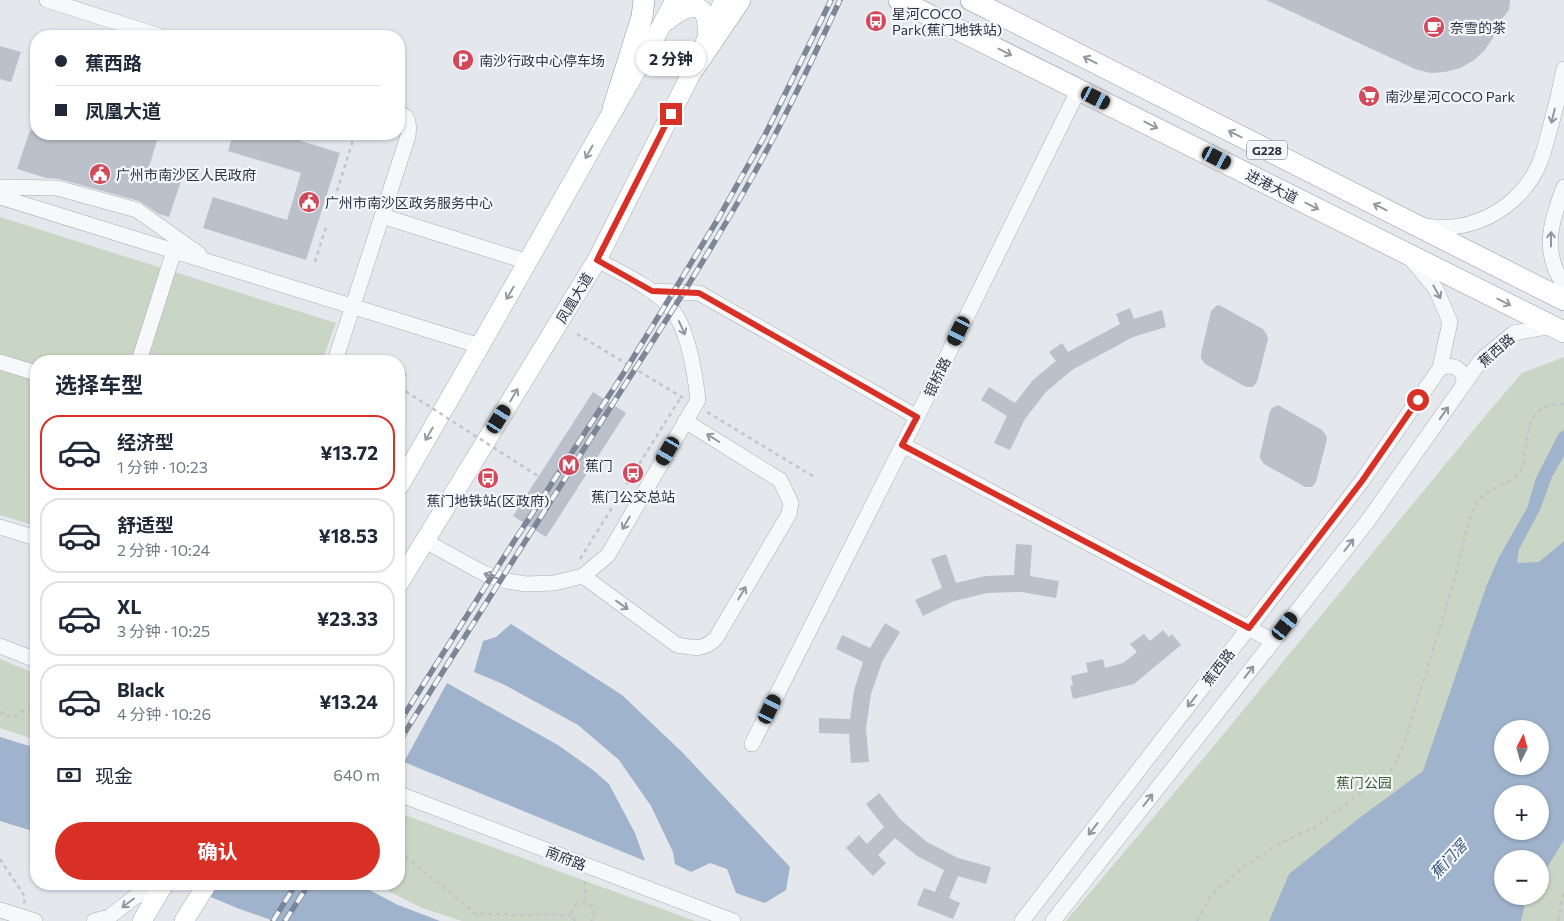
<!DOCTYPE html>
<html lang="zh">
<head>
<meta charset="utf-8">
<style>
  :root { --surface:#fff; --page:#f2f2f3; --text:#1f2937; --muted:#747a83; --line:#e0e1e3; --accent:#d93025 }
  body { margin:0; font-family:Commissioner,"Noto Sans SC",sans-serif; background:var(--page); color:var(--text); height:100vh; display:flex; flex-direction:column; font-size:19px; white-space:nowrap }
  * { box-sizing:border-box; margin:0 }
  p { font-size:16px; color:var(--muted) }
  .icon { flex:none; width:28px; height:28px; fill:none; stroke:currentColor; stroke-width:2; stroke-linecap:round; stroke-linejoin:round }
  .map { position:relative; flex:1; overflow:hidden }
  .side { position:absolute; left:30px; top:355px; width:375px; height:535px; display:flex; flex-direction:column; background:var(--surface); border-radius:20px; box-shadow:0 1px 4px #0004 }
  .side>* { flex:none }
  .hud { position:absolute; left:30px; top:30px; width:375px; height:110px; border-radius:20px; box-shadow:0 1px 4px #0004; display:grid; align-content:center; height:110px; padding:0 25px; background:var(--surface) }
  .needle { width:32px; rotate:6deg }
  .tools { position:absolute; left:1494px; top:720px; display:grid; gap:10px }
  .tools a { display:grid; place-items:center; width:55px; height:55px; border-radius:50%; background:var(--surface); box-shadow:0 1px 4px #0004; font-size:25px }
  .end { position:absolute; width:22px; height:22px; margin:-11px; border:6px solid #d93025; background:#fff; box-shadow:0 0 0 2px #fff }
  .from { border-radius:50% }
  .bubble { position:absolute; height:35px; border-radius:18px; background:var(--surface); box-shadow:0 1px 4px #0004; font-size:16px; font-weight:700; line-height:35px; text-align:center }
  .car { position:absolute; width:15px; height:30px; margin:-15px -8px; border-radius:6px; box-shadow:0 0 4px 1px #0007; background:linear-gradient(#222 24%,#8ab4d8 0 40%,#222 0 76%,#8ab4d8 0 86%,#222 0) }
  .hud b { display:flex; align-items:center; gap:18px; height:48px; font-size:19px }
  .hud b+b { border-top:1px solid var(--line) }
  .hud i { width:12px; height:12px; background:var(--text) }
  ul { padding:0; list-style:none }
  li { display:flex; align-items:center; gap:15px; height:75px; margin:0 10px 8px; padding:0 15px; border:2px solid var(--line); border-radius:20px }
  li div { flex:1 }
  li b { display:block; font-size:19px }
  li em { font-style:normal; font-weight:700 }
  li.active { border-color:var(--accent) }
  li>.icon { width:45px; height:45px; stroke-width:1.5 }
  h2 { padding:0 25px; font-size:22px; line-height:60px }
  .pay { display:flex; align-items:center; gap:12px; height:55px; padding:0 25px; font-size:19px }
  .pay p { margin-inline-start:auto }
  .button { display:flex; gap:10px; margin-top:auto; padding:10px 25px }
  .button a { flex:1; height:58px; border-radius:30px; background:var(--accent); color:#fff; font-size:20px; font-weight:700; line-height:58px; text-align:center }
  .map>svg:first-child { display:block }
  .green { fill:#c9d6c5; fill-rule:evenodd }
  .water { fill:#9fb4cc; fill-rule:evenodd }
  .building { fill:#bbc0ca }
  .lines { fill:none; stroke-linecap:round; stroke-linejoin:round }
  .minor-casing { stroke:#a9aeb7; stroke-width:16 }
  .major-casing { stroke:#a3abb8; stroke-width:20 }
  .highway-casing { stroke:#8b94a3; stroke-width:22 }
  .path { stroke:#c2c5cb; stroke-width:2.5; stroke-dasharray:4 4; stroke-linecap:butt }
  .minor { stroke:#f7f8fa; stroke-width:15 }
  .major { stroke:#fff; stroke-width:19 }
  .highway { stroke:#fff; stroke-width:21 }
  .rail-casing { stroke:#7d8696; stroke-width:5.5 }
  .rail { stroke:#f4f6f9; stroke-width:4; stroke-dasharray:11; stroke-linecap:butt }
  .path-bridge { stroke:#c2c5cb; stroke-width:2.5; stroke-dasharray:4 4; stroke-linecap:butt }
  .oneway { stroke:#959aa2 }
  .oneway2 { stroke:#9196a0 }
  .route { stroke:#d93025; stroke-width:6 }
  .labels { text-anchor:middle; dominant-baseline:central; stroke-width:4.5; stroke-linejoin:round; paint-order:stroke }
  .shield { fill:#f4f6f9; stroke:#676e7b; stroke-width:1 }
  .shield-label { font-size:12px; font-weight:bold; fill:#2b3445 }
  .poi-label { font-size:14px; fill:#2b3445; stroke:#f4f6f9; text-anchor:start }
  .street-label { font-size:14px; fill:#2b3445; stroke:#f4f6f9 }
  .park-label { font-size:14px; fill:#3f6138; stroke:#f4f6f9 }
  .water-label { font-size:15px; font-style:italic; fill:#34527a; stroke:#f4f6f9 }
</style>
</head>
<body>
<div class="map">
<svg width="1564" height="921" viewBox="0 0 1564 921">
  <rect width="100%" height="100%" fill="#e4e7ec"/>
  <path class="green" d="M0,217L336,323L322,361H36V526L0,515Z
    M1564,357V921H1066L1212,748L1490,410L1522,373ZM1502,729H1540V766H1502ZM1502,794H1540V831H1502ZM1502,859H1540V896H1502Z
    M0,659L36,674V740L0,728Z
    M399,813L695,921H462L422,908L374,884H399Z"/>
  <path class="water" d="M1564,430V456L1552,477L1540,510L1519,549L1517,563L1539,562L1564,541V840L1540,879V859H1502V896H1529L1525,904L1521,921H1269L1289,874L1358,819L1423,771L1486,587L1499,557L1527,508L1536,478L1559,433ZM1502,729H1540V766H1502ZM1502,794H1540V831H1502Z
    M511,624L622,695L682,752L790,867L786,890L765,903L736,893L727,869L710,863L691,872L675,864L673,852L651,806L619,760L578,725L503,684L474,672L483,641L496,637Z
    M447,683L558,745L593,770L609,784L635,833L645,861L404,762Z
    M0,737L36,748V832L0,821Z
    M180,884H358L398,905L440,921H274L237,908Z"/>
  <path class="building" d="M1266,0H1510L1509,10L1498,24L1493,38L1484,51L1473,61L1460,68L1445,72L1430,73L1415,69Z
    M0,46L21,52L11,82L0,79Z
    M30,130L36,132V134H159L149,167L182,178L169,217L159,214L139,201L59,179L46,178L17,169Z
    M233,134H279L340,153L306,260L203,228L213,197L287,220L301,173L228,151Z
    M1219,305L1263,329L1267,335L1268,339L1257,382L1253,387H1246L1205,364L1201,358V354L1211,311L1216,306Z
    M1130,308L1134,319L1162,310L1166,327L1133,337L1072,370L1046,392L1025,419L1010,450L994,443L1007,416L981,400L989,387L1015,403L1033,380L1056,361L1049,352L1062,343L1068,352L1120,324L1116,314Z
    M593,392L626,413L546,537L513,516Z
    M1278,405L1322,430L1326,435L1327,439L1316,482L1312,487H1305L1264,464L1260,458V455L1270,411L1272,408Z
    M1016,544L1032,545L1030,576L1059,581L1056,598L1022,592L987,593L954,601L923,616L915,600L942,588L931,559L946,554L956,583L985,576L1014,575Z
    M885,623L900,632L882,662L871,694L866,728L869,762L851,763L849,734L819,733V718L850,719L854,690L863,662L836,649L842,635L870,648Z
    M1163,630L1169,637L1172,634L1181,645L1134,684L1073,699L1070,686L1073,685L1071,676L1088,672L1086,663L1103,659L1105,668L1123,663L1137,652L1130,644L1144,634L1150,641Z
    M879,793L901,820L927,842L958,858L991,867L986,884L958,876L949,898L960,903L953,919L917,905L924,888L935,892L944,870L917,856L895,838L878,855L886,863L873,876L846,848L859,835L867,844L884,827L866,804Z"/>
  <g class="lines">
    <g class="minor-casing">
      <path id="minor" d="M47,0L160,36
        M0,187L57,188L137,210L199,254
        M1564,187C1551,223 1541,251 1564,285
        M0,197L480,346
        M382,216L528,262
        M1425,226C1442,229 1462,227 1478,221C1506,211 1529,189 1540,162C1544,152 1546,142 1549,132C1555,111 1560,90 1564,69
        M652,291L699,293L917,417
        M139,361L174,251
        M335,361L408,136C409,126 410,117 399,113
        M0,362L36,373
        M1440,368C1454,363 1464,369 1464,384
        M903,445L1273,641
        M0,527L36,538
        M425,541L485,574L507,581L526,584L554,583L583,576L608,555L698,400C695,374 689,332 673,311C657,289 621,273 597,260
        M583,576L677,645C694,648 703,651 716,638L789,514L791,503L780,480L685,421
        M0,646L36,660
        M752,744L917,417L1079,89
        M399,794L733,921
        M0,910L35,921
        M94,921L109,917L135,897L163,886
        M1022,921L1362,481L1440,368L1450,322L1436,289L1411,259
        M1053,921L1367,522L1481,360L1514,333L1552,326"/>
    </g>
    <g class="major-casing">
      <path id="major" d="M667,21C676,13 696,0 704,13C708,20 707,30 708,38
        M399,486C464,375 527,263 590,151C618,101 649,51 675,0
        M399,583L597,260L694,68L724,0
        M142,921L164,884
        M184,921L207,884"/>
    </g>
    <g class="highway-casing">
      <path id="highway" d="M899,0L1564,332
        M971,0L1564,300
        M694,68L740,0
        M613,109L642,17L644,0"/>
    </g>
    <path class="path" d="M337,191L355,134
      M315,262L326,227
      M577,334L685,399
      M399,384L406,373
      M707,412L816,478
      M580,559L681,397
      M0,712L12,718L24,710H36
      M399,851L476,914L572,915
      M0,859L25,897L24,905
      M585,881L586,903
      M575,921C560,897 606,897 591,921
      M1197,921L1210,897L1241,869L1273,847L1315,827L1390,771C1405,751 1410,724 1417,701C1431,656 1445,611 1458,566C1463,547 1466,526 1474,508C1485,485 1510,487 1520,471C1524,466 1524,459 1525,453C1529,424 1529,405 1564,404
      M1558,921L1564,889"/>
    <use href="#minor" class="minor"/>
    <use href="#major" class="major"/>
    <use href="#highway" class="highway"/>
    <g class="rail-casing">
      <path id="rail" d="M399,723L511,546L625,371L718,219L765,135L831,0
        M399,742C464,637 530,534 596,430C649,347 703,265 751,179C784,121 812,60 840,0
        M273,921L296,884
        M285,921L309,884"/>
    </g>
    <use href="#rail" class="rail"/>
    <path class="path-bridge" d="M399,387L538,476"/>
  </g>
  <defs><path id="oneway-shaft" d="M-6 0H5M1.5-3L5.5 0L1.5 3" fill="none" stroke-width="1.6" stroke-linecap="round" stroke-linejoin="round" transform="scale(1.25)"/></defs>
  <g class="oneway">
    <use href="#oneway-shaft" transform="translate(1005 52) rotate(27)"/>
    <use href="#oneway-shaft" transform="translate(1090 60) rotate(-153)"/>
    <use href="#oneway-shaft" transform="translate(1151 125) rotate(27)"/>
    <use href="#oneway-shaft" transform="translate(1235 134) rotate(-153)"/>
    <use href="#oneway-shaft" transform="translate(589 152) rotate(119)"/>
    <use href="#oneway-shaft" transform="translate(1312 206) rotate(27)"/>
    <use href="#oneway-shaft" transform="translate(1380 207) rotate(-153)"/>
    <use href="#oneway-shaft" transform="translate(510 293) rotate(120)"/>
    <use href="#oneway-shaft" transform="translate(1504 302) rotate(27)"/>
    <use href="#oneway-shaft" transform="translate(514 395) rotate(-59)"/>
    <use href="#oneway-shaft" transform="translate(429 434) rotate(120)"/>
  </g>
  <g class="oneway2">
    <use href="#oneway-shaft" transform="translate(1553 116) rotate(104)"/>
    <use href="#oneway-shaft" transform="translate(1551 239) rotate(-90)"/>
    <use href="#oneway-shaft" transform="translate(1437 292) rotate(61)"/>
    <use href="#oneway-shaft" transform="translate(682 328) rotate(66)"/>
    <use href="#oneway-shaft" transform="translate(1444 413) rotate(-55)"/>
    <use href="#oneway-shaft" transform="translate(713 438) rotate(-148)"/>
    <use href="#oneway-shaft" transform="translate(626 523) rotate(120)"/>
    <use href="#oneway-shaft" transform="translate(1349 545) rotate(-52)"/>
    <use href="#oneway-shaft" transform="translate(491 576) rotate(-160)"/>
    <use href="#oneway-shaft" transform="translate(742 593) rotate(-59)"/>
    <use href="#oneway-shaft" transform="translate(622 605) rotate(36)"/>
    <use href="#oneway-shaft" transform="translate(1249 672) rotate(-52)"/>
    <use href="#oneway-shaft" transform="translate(1192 701) rotate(128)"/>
    <use href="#oneway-shaft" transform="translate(1148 800) rotate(-52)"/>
    <use href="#oneway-shaft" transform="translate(1093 829) rotate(128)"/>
    <use href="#oneway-shaft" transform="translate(128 903) rotate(143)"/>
  </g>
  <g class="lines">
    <path class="route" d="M671,114L597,260L652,291L699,293L917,417L902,445L1249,628L1362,481L1418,400"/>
  </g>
  <defs>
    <g id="bus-disc" transform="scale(1.125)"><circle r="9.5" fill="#d1495b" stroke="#f4f6f9"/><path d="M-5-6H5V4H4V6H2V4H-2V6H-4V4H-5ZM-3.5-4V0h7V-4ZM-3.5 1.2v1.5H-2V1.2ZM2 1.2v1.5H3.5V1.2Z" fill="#fff"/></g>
    <g id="cafe-disc" transform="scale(1.125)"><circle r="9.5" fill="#d1495b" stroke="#f4f6f9"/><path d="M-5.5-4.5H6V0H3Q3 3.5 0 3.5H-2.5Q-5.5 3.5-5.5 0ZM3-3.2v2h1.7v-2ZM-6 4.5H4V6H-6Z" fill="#fff"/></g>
    <g id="parking-disc" transform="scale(1.125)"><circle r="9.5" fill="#d1495b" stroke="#f4f6f9"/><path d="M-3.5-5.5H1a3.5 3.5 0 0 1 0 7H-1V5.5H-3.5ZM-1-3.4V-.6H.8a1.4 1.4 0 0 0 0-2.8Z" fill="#fff"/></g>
    <g id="supermarket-disc" transform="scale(1.125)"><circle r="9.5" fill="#d1495b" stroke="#f4f6f9"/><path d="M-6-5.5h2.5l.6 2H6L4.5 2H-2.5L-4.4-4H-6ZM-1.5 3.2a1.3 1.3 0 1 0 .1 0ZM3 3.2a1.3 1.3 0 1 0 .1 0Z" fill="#fff"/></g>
    <g id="civic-disc" transform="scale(1.125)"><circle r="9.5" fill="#d1495b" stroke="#f4f6f9"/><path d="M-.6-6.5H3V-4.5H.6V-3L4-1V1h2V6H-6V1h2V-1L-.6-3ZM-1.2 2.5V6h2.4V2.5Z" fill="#fff"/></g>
    <g id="metro-disc" transform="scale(1.125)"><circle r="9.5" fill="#d1495b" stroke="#f4f6f9"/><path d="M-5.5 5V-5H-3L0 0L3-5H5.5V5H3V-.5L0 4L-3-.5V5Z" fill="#fff"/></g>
  </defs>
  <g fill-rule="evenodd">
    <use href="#bus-disc" x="876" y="21"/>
    <use href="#cafe-disc" x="1434" y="27"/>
    <use href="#parking-disc" x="463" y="60"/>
    <use href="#supermarket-disc" x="1369" y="96"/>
    <use href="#civic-disc" x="100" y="174"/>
    <use href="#civic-disc" x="309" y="202"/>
    <use href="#metro-disc" x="569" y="465"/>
    <use href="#bus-disc" x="633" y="473"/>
    <use href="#bus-disc" x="488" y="478"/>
  </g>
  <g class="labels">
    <rect class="shield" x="1247" y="140.5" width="40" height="19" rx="4"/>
    <g class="shield-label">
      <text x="1267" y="150">G228</text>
    </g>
    <g class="poi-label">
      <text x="892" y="13">星河COCO<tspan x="892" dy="16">Park(蕉门地铁站)</tspan></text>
      <text x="1450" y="27">奈雪的茶</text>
      <text x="479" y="60">南沙行政中心停车场</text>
      <text x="1385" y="96">南沙星河COCO Park</text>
      <text x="116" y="174">广州市南沙区人民政府</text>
      <text x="325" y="202">广州市南沙区政务服务中心</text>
      <text x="585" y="465">蕉门</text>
      <text x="633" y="496" text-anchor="middle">蕉门公交总站</text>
      <text x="488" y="500" text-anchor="middle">蕉门地铁站(区政府)</text>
    </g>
    <g class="street-label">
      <text transform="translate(1272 186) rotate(27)">进港大道</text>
      <text transform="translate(574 298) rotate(-59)">凤凰大道</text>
      <text transform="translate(1496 350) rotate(-41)">蕉西路</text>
      <text transform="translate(937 377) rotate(-64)">银桥路</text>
      <text transform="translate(1218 667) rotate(-52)">蕉西路</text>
      <text transform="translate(566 858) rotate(21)">南府路</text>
    </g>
    <g class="park-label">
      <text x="1364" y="782">蕉门公园</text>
    </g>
    <g class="water-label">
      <text transform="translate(1448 859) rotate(-47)">蕉门滘</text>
    </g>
  </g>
</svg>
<div class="tools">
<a><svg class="needle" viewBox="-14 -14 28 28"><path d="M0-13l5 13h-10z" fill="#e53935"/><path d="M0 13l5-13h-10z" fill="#747a83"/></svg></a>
<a>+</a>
<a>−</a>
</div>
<i class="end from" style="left:1418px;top:400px"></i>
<i class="end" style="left:671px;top:114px"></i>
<div class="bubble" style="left:636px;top:41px;width:70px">2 分钟</div>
<i class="car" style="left:1096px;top:98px;rotate:117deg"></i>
<i class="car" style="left:1217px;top:158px;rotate:117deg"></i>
<i class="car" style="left:959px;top:331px;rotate:206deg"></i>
<i class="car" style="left:499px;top:419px;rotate:32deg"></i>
<i class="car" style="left:668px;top:451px;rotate:210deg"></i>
<i class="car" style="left:1285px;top:626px;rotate:38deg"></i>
<i class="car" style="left:770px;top:709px;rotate:26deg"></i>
<div class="hud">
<b><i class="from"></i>蕉西路</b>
<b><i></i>凤凰大道</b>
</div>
<section class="side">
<h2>选择车型</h2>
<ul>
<li class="active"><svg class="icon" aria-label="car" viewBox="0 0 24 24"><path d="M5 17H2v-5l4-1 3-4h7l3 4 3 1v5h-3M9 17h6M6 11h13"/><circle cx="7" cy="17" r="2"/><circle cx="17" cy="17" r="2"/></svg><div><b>经济型</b><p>1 分钟 · 10:23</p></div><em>¥13.72</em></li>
<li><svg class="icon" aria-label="car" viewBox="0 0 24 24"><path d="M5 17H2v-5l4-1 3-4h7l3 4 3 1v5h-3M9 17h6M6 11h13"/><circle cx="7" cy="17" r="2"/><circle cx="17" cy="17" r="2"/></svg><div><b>舒适型</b><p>2 分钟 · 10:24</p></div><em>¥18.53</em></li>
<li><svg class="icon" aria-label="car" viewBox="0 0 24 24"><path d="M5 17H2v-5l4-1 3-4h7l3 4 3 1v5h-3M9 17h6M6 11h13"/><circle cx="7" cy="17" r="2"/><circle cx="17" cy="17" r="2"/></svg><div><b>XL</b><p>3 分钟 · 10:25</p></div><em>¥23.33</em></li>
<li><svg class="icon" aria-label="car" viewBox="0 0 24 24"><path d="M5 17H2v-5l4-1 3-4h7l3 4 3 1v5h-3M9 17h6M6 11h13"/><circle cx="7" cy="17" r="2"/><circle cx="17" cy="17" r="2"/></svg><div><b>Black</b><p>4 分钟 · 10:26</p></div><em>¥13.24</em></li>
</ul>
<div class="pay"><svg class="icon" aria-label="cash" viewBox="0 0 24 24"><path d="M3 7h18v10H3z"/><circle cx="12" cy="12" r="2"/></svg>现金<p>640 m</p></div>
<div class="button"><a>确认</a></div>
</section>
</div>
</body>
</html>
